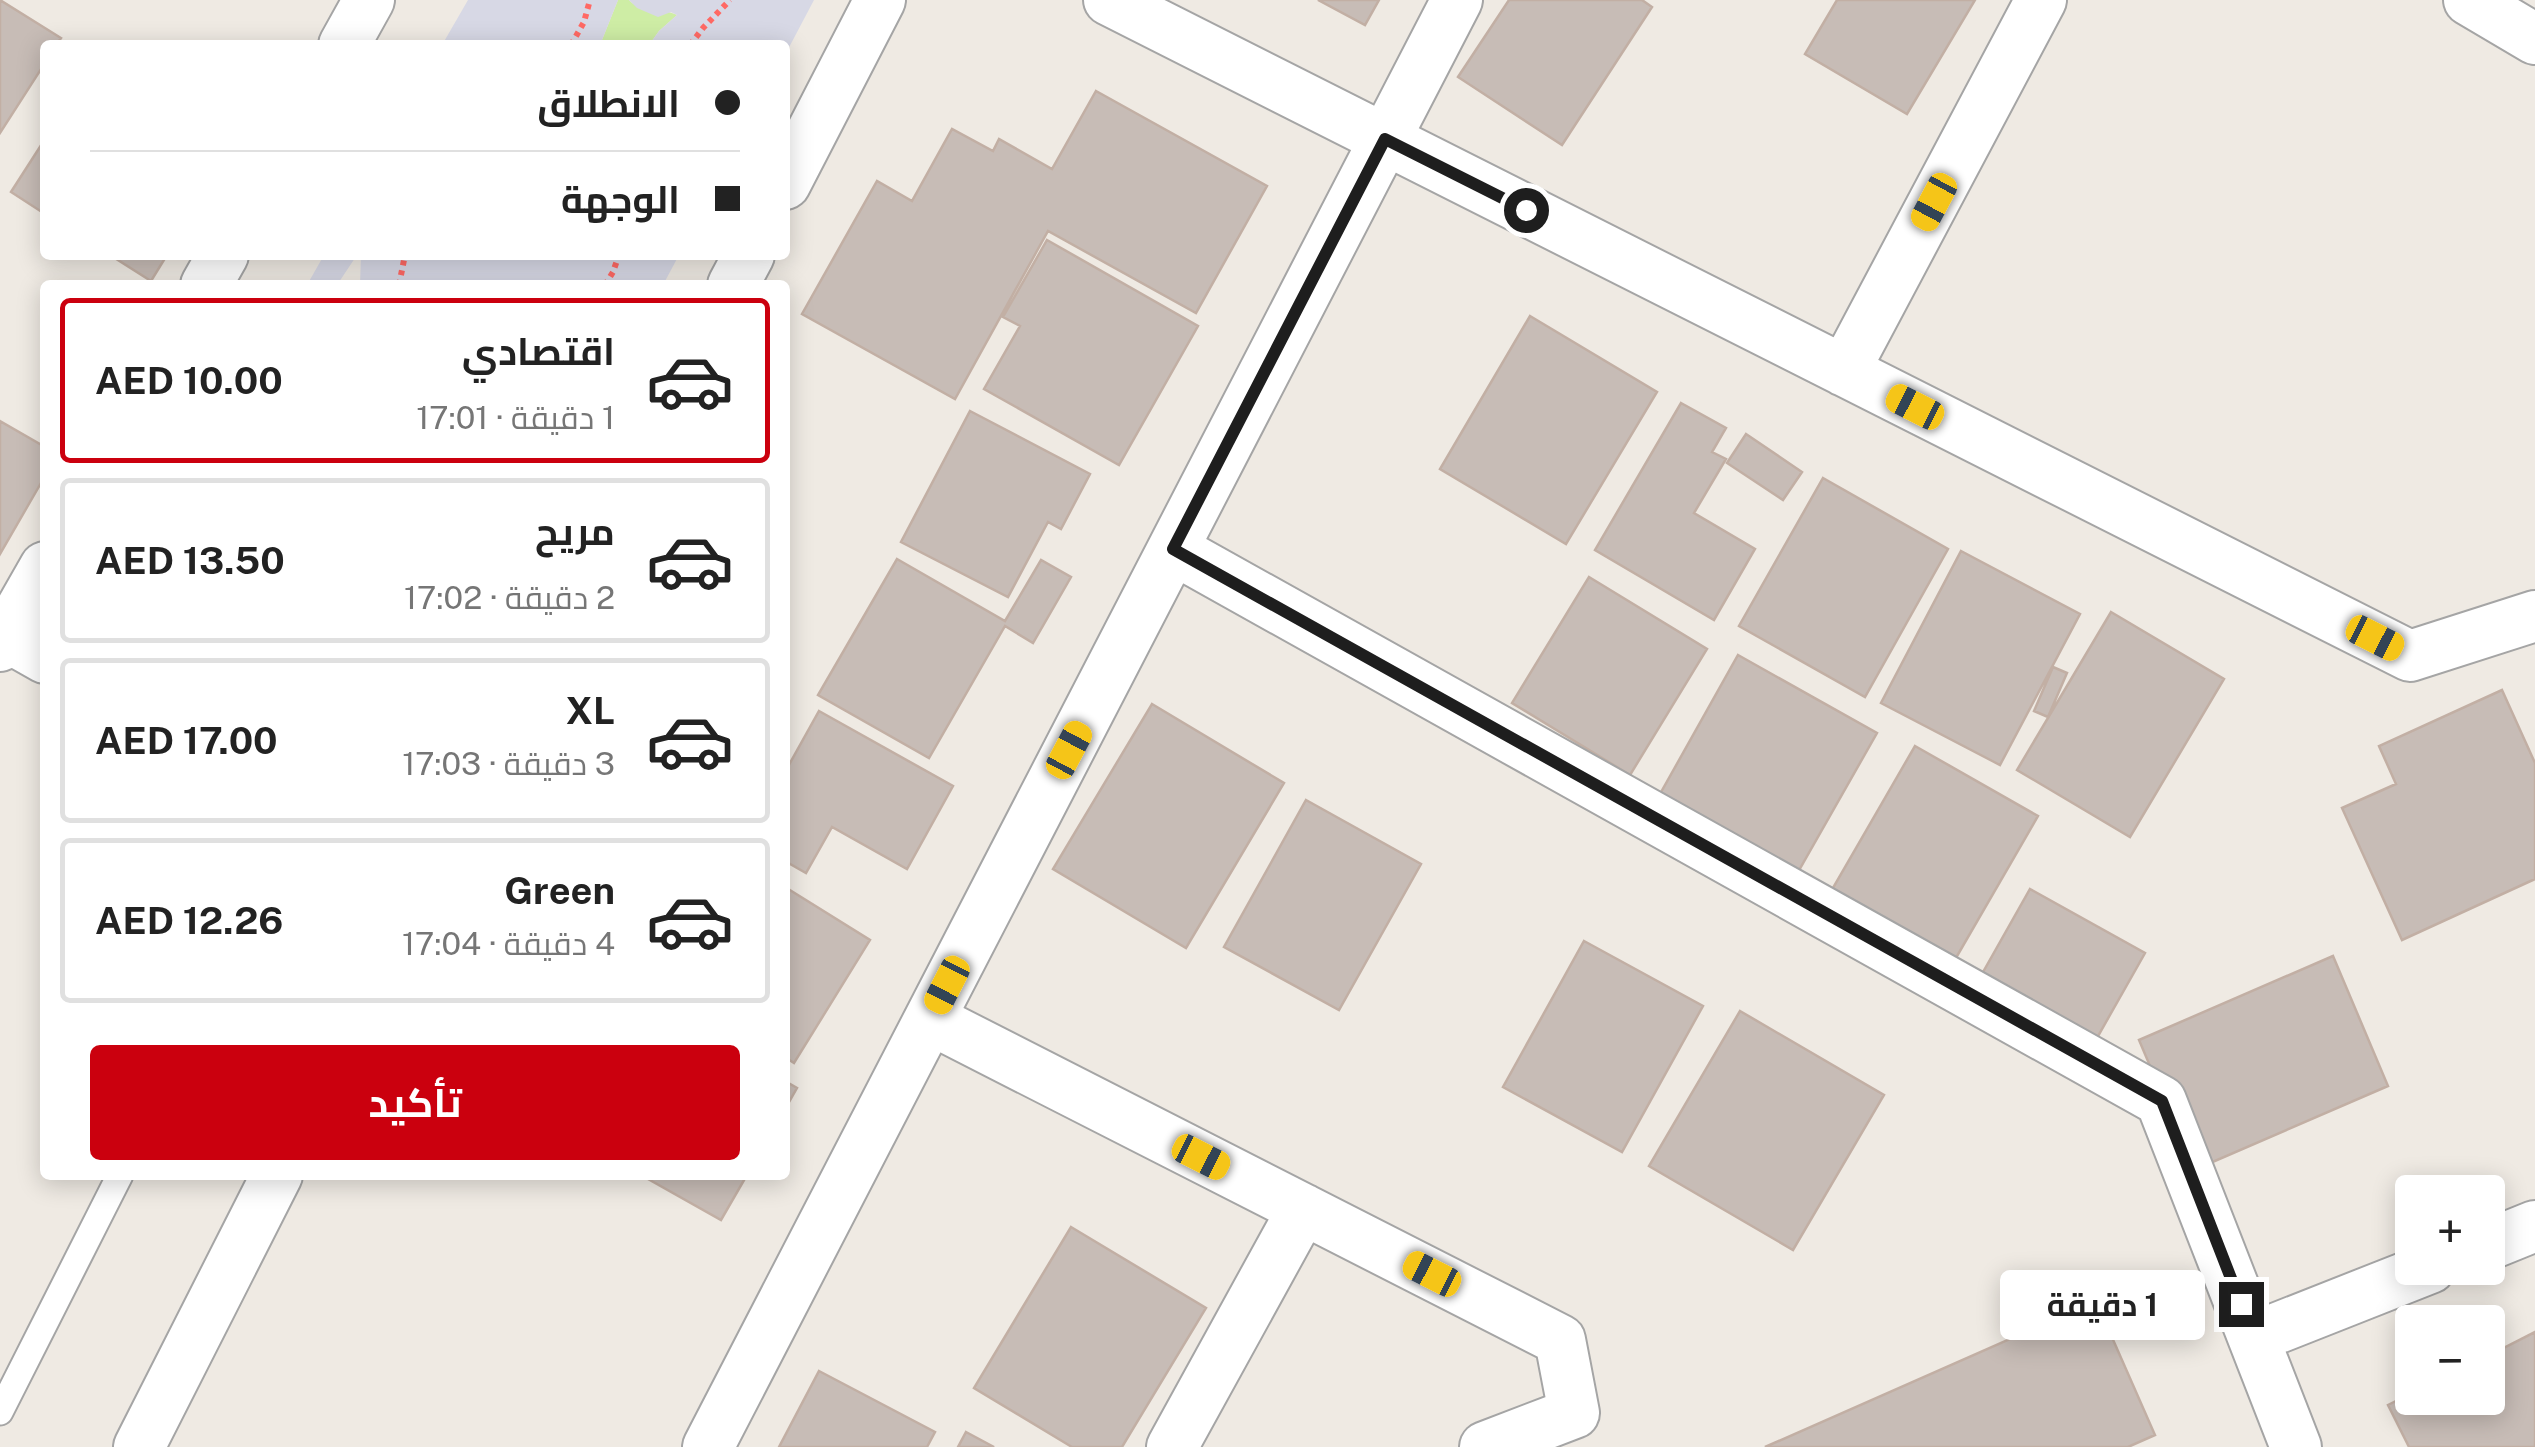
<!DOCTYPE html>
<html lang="ar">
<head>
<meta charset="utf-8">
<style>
  :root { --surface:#fff; --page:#f2f2f2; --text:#222; --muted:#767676; --line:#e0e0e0; --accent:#cb000e }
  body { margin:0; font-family:"Public Sans",Cairo,sans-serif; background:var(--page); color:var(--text); direction:rtl; height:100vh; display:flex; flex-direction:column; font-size:38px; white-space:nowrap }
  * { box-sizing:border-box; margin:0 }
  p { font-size:32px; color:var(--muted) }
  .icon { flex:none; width:55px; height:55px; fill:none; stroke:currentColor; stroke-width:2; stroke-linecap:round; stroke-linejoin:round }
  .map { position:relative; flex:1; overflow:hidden; direction:ltr }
  .drawer { position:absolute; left:40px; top:280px; width:750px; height:900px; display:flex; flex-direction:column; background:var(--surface); border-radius:10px; box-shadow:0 5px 25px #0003; direction:rtl }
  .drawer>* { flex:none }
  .banner { position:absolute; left:40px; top:40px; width:750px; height:220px; border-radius:10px; box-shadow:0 5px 25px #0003; direction:rtl; display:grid; align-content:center; height:220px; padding:0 50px; background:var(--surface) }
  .fabs { position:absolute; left:2395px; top:1175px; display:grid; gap:20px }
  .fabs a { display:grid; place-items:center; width:110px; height:110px; border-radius:10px; background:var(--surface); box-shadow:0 5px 25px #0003; font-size:50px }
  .end { position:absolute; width:45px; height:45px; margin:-22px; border:12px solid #1e1e1e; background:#fff; box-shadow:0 0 0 5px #fff }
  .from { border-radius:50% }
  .bubble { position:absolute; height:70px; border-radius:10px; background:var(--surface); box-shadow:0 5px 25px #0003; font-size:32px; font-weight:700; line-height:70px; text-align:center; direction:rtl }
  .car { position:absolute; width:30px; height:60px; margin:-30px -15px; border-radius:12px; box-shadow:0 0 8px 2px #0007; background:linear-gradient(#f5c518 24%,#345 0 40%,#f5c518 0 76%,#345 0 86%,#f5c518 0) }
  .banner b { display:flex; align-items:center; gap:35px; height:95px; font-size:38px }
  .banner b+b { border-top:2px solid var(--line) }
  .banner i { width:25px; height:25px; background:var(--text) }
  ul { padding:18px 0 0; list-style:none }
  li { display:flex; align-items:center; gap:30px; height:165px; margin:0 20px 15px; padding:0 30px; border:5px solid var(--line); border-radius:10px }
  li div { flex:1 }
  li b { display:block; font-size:38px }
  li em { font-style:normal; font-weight:700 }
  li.current { border-color:var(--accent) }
  li>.icon { width:90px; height:90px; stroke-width:1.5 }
  .action { display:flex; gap:20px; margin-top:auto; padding:20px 50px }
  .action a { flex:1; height:115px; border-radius:10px; background:var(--accent); color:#fff; font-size:40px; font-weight:700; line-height:115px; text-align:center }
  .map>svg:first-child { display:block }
  .grass { fill:#ceeda5 }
  .plaza { fill:#d7d8e5 }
  .building { fill:#c7bcb6; stroke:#c2afa4; stroke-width:2.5 }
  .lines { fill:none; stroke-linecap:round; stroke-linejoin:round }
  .service-casing { stroke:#a5a5a5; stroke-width:29 }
  .minor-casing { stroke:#a5a5a5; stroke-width:54 }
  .path { stroke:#ff6964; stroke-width:6; stroke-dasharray:5 5; stroke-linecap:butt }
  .service { stroke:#fff; stroke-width:25 }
  .minor { stroke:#fff; stroke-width:50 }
  .route { stroke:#1e1e1e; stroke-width:12 }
</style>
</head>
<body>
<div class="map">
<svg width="2535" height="1447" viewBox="0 0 2535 1447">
  <rect width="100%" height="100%" fill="#efeae3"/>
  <path class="grass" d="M618,0H629C642,14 661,7 677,15L659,31L649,45H600Z"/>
  <path class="plaza" d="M468,0H618L600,45H442Z
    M629,0H814L785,55V45H649L659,31L677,15L671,12L658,17L637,8Z
    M324,255H357L337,285H307Z
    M361,255H679L663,285H360Z"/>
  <path class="building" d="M0,0L61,38L56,45H45V63L0,133Z
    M1318,0H1379L1365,25Z
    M1509,0H1642L1652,7L1562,145L1458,77Z
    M1837,0H1975L1907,114L1805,54Z
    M1096,91L1267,186L1196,313L1048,231L955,399L802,314L877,181L912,201L952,129L993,151L999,139L1052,169Z
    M45,139V214L11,192Z
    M1047,240L1198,326L1119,465L984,389L1020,326L1003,317Z
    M110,255H167L151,281Z
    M1530,316L1657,392L1566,544L1440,469Z
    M1681,403L1726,428L1712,452L1726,459L1694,513L1755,549L1714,620L1595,550Z
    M970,411L1090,474L1061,529L1048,522L1008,597L901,542Z
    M0,421L45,447V476L0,554Z
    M1746,434L1802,472L1783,500L1727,463Z
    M1823,478L1948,549L1865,697L1739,626Z
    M1961,551L2080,614L2000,765L1881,703Z
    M897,559L1005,621L1041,560L1071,577L1033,643L1005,626L929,758L818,695Z
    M1589,577L1707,649L1630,775L1512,703Z
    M2111,612L2224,679L2130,837L2017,770Z
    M1738,655L1877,733L1798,872L1660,794Z
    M2053,667L2067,673L2048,717L2034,711Z
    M2502,690L2535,763V879L2402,940L2342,808L2396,784L2379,746Z
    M1152,704L1284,783L1186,948L1053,869Z
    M819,711L953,786L907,869L832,827L806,873L785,861V772Z
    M1915,746L2038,816L1949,970L1826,900Z
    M1306,800L1421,864L1339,1010L1224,947Z
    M785,887L870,940L794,1063L785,1057Z
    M2030,889L2145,953L2093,1045L1978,981Z
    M1584,941L1703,1006L1622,1152L1503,1087Z
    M2333,956L2388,1086L2194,1170L2139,1040Z
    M1740,1011L1884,1095L1793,1250L1649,1166Z
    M785,1081L797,1088L785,1109Z
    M641,1175H747L721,1220Z
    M1071,1227L1206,1308L1122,1447H1072L974,1388Z
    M2096,1301L2155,1435L2128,1447H1765Z
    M2535,1332V1447H2409L2388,1405L2412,1393V1398H2488V1356Z
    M819,1371L935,1432L927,1447H779Z
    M966,1432L994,1447H958Z"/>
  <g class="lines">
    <g class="service-casing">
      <path id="service" d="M0,1412L120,1175"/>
    </g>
    <g class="minor-casing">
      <path id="minor" d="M1109,0L2410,656L2535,616
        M2469,0L2535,39
        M344,45L369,0
        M785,184L880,0
        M206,285L223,255
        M733,285L749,255
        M1844,371L2041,0
        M1173,549L2161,1101L2296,1447
        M6,636L45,658
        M0,646L45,567
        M930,1019L1560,1340L1574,1413L1485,1447
        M2488,1245L2535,1226
        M2255,1337L2430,1268
        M139,1447L277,1175
        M708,1447L1457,0
        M1172,1447L1303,1209"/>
    </g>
    <path class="path" d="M571,45L584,22L590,0
      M690,45L703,28L730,0
      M399,285L405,255
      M605,285L613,272L619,255"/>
    <use href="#service" class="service"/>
    <use href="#minor" class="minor"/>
  </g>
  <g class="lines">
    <path class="route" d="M1526,210L1385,139L1173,549L2162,1101L2241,1304"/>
  </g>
</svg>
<div class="fabs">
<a>+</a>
<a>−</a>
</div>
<i class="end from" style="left:1526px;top:210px"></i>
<i class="end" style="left:2241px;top:1304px"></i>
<div class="bubble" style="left:2000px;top:1270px;width:205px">1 دقيقة</div>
<i class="car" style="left:1934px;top:202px;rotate:208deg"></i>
<i class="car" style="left:1915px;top:407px;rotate:297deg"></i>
<i class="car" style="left:2375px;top:638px;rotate:117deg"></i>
<i class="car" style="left:1069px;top:750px;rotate:28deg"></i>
<i class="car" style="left:947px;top:985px;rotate:207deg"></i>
<i class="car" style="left:1201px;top:1157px;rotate:117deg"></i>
<i class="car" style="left:1432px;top:1274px;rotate:297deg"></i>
<div class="banner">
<b><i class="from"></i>الانطلاق</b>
<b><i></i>الوجهة</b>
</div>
<section class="drawer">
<ul>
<li class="current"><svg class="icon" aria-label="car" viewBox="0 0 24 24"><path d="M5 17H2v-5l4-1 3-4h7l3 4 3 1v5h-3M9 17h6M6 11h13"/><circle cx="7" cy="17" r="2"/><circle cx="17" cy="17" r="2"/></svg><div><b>اقتصادي</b><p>1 دقيقة · 17:01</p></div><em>AED 10.00</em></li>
<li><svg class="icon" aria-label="car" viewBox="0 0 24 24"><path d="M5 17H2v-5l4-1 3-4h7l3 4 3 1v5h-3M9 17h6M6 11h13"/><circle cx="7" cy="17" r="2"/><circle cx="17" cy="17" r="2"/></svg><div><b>مريح</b><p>2 دقيقة · 17:02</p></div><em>AED 13.50</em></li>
<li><svg class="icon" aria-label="car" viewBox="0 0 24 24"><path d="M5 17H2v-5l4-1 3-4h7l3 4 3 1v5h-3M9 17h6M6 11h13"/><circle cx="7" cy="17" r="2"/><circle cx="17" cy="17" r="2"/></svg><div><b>XL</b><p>3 دقيقة · 17:03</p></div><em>AED 17.00</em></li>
<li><svg class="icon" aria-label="car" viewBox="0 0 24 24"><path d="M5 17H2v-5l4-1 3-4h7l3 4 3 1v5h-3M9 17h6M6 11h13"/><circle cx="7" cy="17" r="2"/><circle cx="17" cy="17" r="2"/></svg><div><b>Green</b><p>4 دقيقة · 17:04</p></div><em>AED 12.26</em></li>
</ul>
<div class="action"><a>تأكيد</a></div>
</section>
</div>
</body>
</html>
